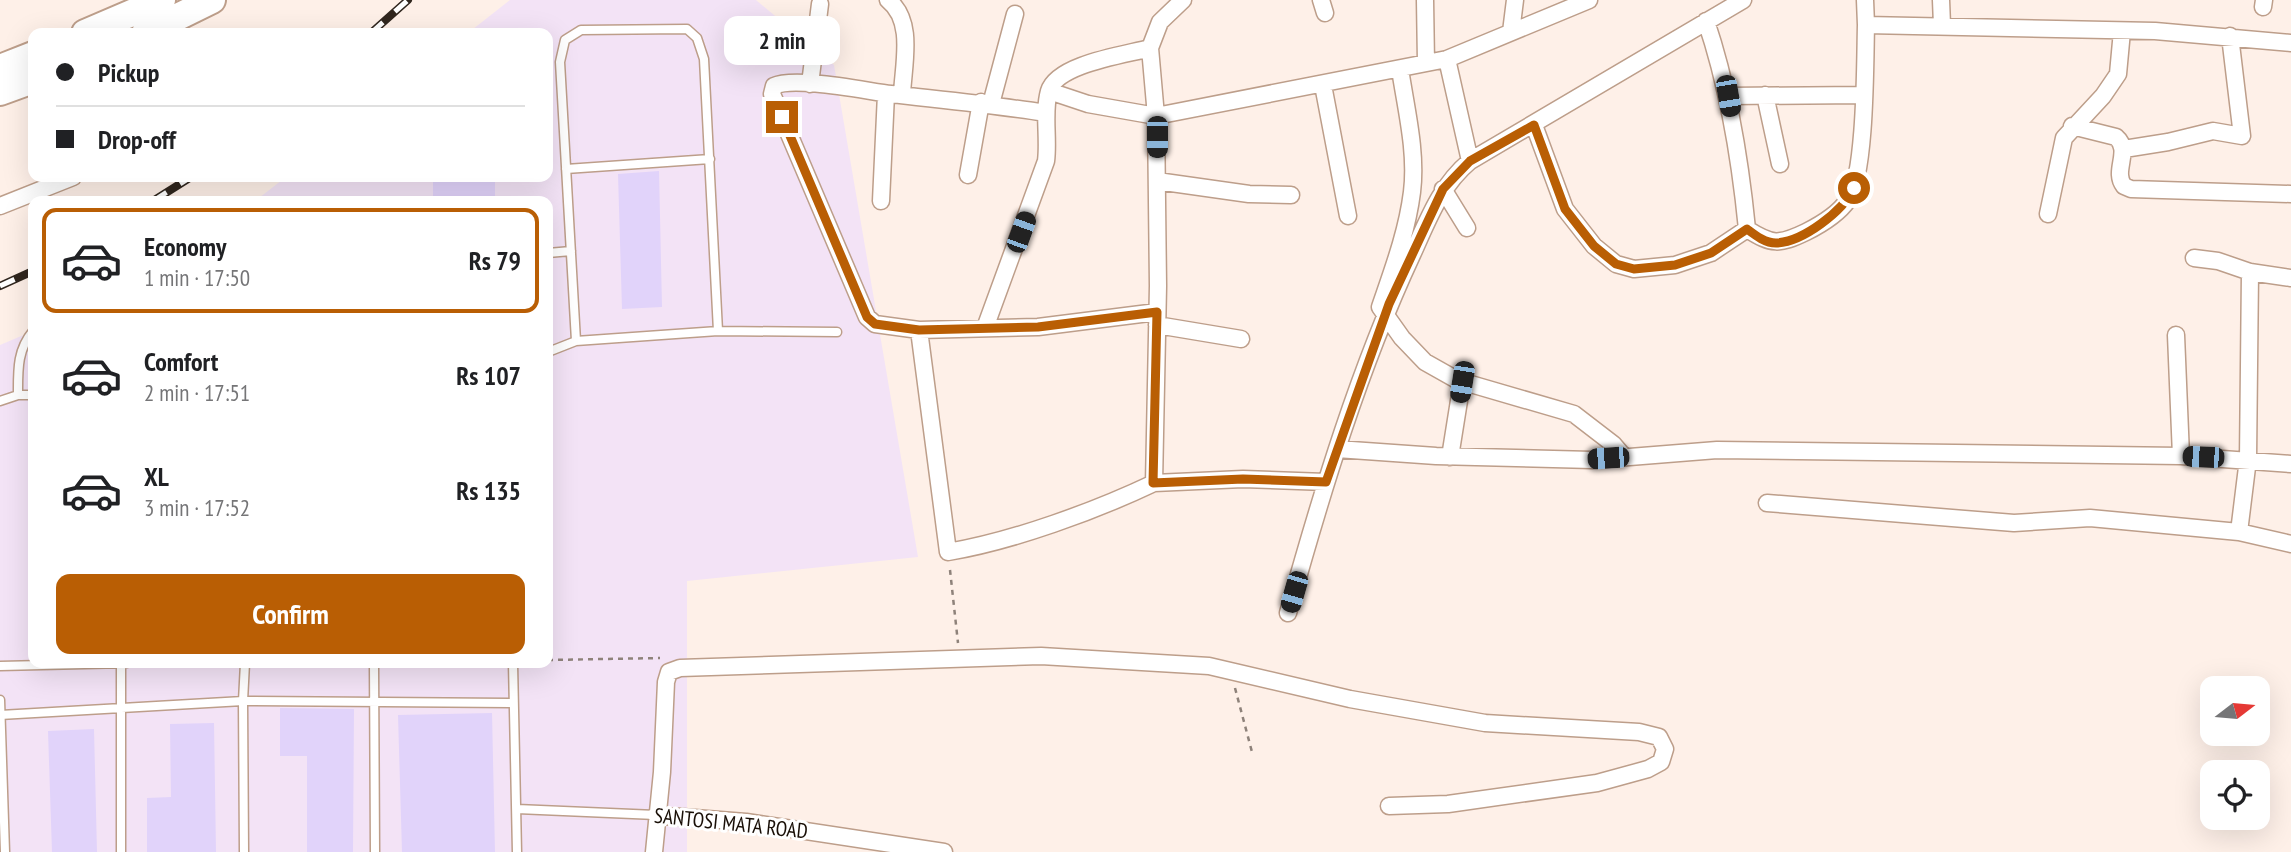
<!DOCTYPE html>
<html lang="en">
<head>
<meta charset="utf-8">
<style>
  :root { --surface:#fff; --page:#f2f2f2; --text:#202124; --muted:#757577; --line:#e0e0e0; --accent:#b95e04 }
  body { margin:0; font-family:"PT Sans Narrow",sans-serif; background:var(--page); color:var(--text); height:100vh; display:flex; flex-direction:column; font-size:26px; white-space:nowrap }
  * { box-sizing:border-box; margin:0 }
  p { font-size:23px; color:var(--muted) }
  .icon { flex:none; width:38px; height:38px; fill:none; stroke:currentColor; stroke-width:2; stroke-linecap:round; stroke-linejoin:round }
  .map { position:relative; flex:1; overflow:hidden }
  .drawer { position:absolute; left:28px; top:196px; width:525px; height:472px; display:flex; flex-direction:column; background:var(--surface); border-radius:14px; box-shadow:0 7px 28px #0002 }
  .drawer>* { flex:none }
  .hud { position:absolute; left:28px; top:28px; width:525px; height:154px; border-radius:14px; box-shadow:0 7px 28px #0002; display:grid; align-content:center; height:154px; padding:0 28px; background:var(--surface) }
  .needle { width:46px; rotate:74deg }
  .buttons { position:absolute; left:2200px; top:676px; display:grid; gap:14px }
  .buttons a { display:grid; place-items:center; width:70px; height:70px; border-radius:14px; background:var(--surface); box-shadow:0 7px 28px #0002; font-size:35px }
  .end { position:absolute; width:32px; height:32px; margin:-16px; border:9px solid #b95e04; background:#fff; box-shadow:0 0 0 4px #fff }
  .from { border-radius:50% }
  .bubble { position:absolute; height:49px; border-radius:14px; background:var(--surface); box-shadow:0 7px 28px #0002; font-size:23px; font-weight:800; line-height:49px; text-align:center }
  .car { position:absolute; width:21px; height:42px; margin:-21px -10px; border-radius:9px; box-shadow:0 0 5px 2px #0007; background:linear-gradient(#222 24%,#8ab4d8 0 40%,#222 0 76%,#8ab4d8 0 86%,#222 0) }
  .hud b { display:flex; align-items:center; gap:24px; height:66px; font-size:26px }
  .hud b+b { border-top:2px solid var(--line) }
  .hud i { width:18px; height:18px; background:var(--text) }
  ul { padding:12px 0 0; list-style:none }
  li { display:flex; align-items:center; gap:21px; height:105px; margin:0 14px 10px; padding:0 14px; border:4px solid transparent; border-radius:14px }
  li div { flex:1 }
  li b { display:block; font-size:26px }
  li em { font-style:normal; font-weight:800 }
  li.current { border-color:var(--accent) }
  li>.icon { width:63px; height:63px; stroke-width:1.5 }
  .primary-button { display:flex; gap:14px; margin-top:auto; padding:14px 28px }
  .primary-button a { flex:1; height:80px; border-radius:14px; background:var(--accent); color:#fff; font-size:28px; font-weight:800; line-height:80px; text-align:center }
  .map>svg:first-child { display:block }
  .commercial { fill:#f3e3f6 }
  .building { fill:#e1d3fa }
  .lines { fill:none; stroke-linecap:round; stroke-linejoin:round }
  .service-casing { stroke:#bd9e8a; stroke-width:11 }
  .minor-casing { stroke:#bd9e8a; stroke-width:19 }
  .trunk-casing { stroke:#bd9e8a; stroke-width:30 }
  .path { stroke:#8e827a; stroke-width:2.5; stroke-dasharray:5 5; stroke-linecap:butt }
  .service { stroke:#fff; stroke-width:8 }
  .minor { stroke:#fff; stroke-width:16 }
  .trunk { stroke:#fff; stroke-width:26 }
  .rail-casing { stroke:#30261e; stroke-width:8 }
  .rail { stroke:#fff; stroke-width:5; stroke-dasharray:16; stroke-linecap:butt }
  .route { stroke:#b95e04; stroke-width:9 }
  .labels { text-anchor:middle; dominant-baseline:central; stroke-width:6; stroke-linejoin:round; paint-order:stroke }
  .street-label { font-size:21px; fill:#190f07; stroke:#fff }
</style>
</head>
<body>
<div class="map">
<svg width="2291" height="852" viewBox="0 0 2291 852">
  <rect width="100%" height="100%" fill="#fef0e8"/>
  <path class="commercial" d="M510,0H756L834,65L918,557L687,581V852H0V345L33,331V663H548V201H255L286,177H548V33H468Z"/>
  <path class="building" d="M659,171L662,307L622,309L618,174Z
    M433,177H495V201H433Z
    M280,708L354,709L353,852H307V756H280Z
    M492,713L495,852H402L398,715Z
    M214,723L216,852H147V798L171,797L170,724Z
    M94,729L97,852H52L48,731Z"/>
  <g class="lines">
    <g class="service-casing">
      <path id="service" d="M566,169L710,159
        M548,253L571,251
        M576,341L560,62L565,40L581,30L687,29L697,38L704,59L718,331
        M548,352L576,341L718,331L837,332
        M18,395C18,370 17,350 33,331
        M0,401L18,395H33
        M121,663V852
        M374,663L375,852
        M513,663L517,852
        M0,666L127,663
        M0,700L5,852
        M0,715L243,701L512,703
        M517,809L656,815
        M244,852L243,701L245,663"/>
    </g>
    <g class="minor-casing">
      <path id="minor" d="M888,0C915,21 903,65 902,95
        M1321,0L1325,13
        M1425,0L1426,63
        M1865,0L1866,25L2155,31L2291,43
        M1941,0L1942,25
        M2263,7L2264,0
        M1706,21C1729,89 1740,158 1747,229C1772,245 1779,245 1806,232C1820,225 1839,213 1848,200C1866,175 1865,60 1866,25
        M1511,32L1515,0
        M1447,59L1470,161
        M1400,69C1406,109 1417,152 1412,192C1407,232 1393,269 1380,307L1402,338L1425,362L1457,380L1574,414L1613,444L1624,457
        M810,84L820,4
        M1323,85L1348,216
        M1049,91L1088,104L1156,116L1150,48L1160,22L1183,0
        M1765,95L1780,164
        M1728,96L1864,95
        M991,104L1015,14
        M1534,125L1565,209L1594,246L1616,264L1634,269L1675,265L1711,253L1747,229
        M2072,126L2116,137C2132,151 2112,171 2124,186L2131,189L2291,194
        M2124,149L2168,142L2213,131L2242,136L2230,36
        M968,175L981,102
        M1157,181L1249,194L1291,195
        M1443,189L1467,228
        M881,201L886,94
        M0,206L73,177
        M2048,214L2064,138L2103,96L2118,74L2122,31
        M2194,258L2218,261L2250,272L2291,278
        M1157,325L1241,339
        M985,328L1046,161C1049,139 1043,113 1049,91C1057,64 1124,55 1150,48
        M919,330L875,324L867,317L772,94L774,86C794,76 866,91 891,94C943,100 995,105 1046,113
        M2176,335L2181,456
        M1337,449L1436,456L1592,460L1717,450L2181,456L2291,464
        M1450,457L1462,382
        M1326,482L1243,479L1154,483L1158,286L1156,116L1447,59L1589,0
        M1154,483C1095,511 1013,541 948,552L919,330L1038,327L1157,312
        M1767,503L2014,523L2090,518L2239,532L2291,544
        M2239,532L2248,459L2250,272
        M1288,613C1322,491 1359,369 1412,255C1428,220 1440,186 1470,161L1743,0
        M656,815L746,822L944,852
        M654,852L662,772L666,682L669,672L680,668L1041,656L1209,666L1350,699L1485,723L1639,732L1659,737L1665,749L1661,762L1648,769L1597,783L1448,804L1389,806"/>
    </g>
    <g class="trunk-casing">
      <path id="trunk" d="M85,33L162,0
        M145,33L212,0
        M0,68L33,55
        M0,92L33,80"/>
    </g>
    <path class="path" d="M950,570L958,643
      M548,660L660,658
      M1235,688L1252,752"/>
    <use href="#service" class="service"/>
    <use href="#minor" class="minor"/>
    <use href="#trunk" class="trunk"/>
    <g class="rail-casing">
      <path id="rail" d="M371,33L408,0
        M153,201L191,177
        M0,286L33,271"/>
    </g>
    <use href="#rail" class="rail"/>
  </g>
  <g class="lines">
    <path class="route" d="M782,117L867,317L875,324L919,330L1038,327L1157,312L1153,483L1243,479L1326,482L1389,304L1443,189L1470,161L1534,125L1565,209L1594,246L1616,264L1634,269L1675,265L1711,253L1747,229C1755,235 1765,243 1776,243C1803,242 1843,211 1854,188"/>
  </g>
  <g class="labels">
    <g class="street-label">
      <text transform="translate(731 823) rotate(6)">SANTOSI MATA ROAD</text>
    </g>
  </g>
</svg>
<div class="buttons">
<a><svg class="needle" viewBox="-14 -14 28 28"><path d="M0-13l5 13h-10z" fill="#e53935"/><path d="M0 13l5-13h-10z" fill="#757577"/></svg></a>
<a><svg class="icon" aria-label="locate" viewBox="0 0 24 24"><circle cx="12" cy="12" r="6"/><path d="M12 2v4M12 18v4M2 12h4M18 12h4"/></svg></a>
</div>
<i class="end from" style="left:1854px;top:188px"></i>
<i class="end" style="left:782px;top:117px"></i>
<div class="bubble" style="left:724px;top:16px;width:116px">2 min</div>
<i class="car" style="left:1728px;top:96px;rotate:170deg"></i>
<i class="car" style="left:1157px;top:137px;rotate:180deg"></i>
<i class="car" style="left:1021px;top:232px;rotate:20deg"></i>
<i class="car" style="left:1462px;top:382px;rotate:189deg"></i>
<i class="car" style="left:2203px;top:457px;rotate:272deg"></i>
<i class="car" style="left:1608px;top:458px;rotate:266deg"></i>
<i class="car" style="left:1294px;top:592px;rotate:196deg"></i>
<div class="hud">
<b><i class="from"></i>Pickup</b>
<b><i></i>Drop-off</b>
</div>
<section class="drawer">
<ul>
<li class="current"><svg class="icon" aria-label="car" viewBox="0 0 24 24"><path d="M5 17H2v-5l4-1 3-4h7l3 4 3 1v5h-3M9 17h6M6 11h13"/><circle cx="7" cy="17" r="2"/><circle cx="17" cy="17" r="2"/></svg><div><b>Economy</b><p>1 min · 17:50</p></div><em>Rs 79</em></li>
<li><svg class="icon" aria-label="car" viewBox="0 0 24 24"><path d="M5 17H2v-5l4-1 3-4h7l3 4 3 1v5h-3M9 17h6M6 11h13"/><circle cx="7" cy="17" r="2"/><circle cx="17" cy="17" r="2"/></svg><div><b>Comfort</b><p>2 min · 17:51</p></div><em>Rs 107</em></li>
<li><svg class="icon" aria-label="car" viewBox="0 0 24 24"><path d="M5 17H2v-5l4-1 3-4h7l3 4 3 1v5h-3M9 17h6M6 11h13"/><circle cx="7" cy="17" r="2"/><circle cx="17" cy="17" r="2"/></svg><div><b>XL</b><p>3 min · 17:52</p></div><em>Rs 135</em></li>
</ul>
<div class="primary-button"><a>Confirm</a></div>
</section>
</div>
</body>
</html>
